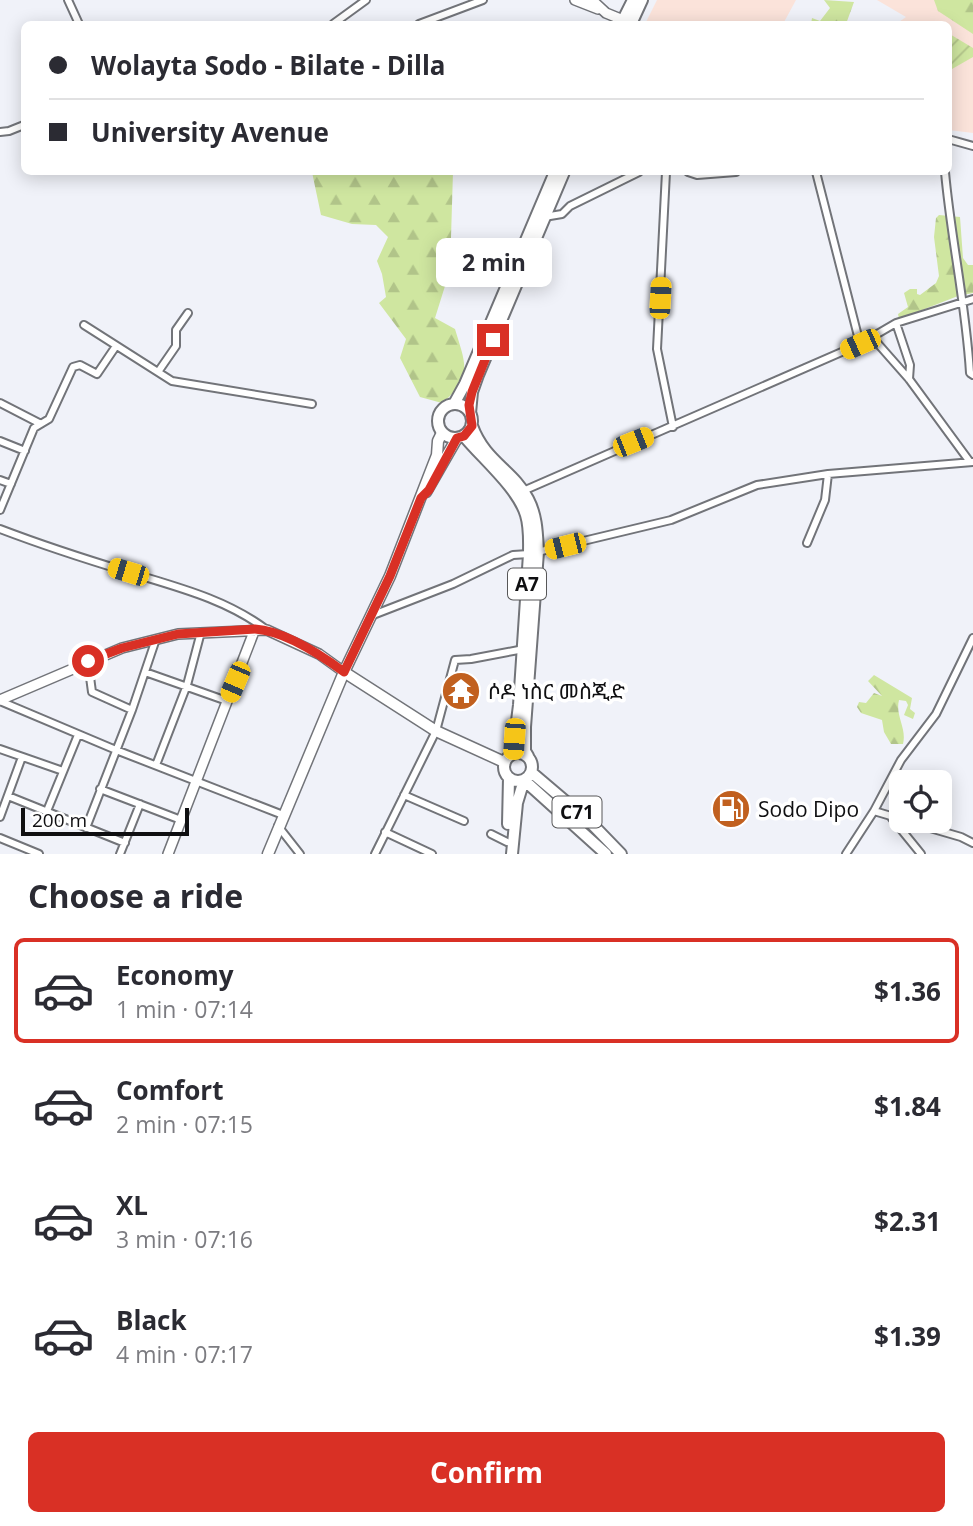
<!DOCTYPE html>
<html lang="en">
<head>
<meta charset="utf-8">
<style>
  :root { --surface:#fff; --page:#f2f2f3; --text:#2b2b33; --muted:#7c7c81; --line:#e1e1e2; --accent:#d93025 }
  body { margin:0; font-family:"Open Sans","Noto Sans Ethiopic",sans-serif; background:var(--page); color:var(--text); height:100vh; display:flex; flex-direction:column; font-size:26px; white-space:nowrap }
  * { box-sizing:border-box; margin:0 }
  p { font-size:23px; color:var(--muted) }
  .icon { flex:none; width:38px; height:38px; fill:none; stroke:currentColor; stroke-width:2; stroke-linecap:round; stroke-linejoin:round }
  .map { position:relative; height:854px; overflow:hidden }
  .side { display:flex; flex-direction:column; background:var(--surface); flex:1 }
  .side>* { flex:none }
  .top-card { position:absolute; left:21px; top:21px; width:931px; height:154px; border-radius:10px; box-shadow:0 4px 18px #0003; display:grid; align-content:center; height:154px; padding:0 28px; background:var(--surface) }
  .controls { position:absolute; left:889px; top:770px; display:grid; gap:14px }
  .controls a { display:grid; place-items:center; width:63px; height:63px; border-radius:10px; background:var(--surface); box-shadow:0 4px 18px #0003; font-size:35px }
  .scale { position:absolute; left:21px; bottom:18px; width:168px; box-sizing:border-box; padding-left:7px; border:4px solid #0f0f11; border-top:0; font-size:19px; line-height:24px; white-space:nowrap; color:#0f0f11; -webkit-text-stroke:5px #fff; paint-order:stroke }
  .end { position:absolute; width:32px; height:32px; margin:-16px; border:9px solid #d93025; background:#fff; box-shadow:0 0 0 4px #fff }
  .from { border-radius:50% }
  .bubble { position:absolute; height:49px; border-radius:10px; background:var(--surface); box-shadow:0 4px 18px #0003; font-size:23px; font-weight:700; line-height:49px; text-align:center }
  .car { position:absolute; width:21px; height:42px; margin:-21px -10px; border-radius:9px; box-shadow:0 0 5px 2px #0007; background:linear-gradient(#f5c518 24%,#345 0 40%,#f5c518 0 76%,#345 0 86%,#f5c518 0) }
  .top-card b { display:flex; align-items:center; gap:24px; height:66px; font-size:26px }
  .top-card b+b { border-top:2px solid var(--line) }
  .top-card i { width:18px; height:18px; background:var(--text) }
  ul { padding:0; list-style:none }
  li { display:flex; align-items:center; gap:21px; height:105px; margin:0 14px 10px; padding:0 14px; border:4px solid transparent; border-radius:10px }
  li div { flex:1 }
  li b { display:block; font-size:26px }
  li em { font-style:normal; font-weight:700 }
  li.on { border-color:var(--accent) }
  li>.icon { width:63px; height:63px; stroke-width:1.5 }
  h2 { padding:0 28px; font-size:32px; line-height:84px }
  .button { display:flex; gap:14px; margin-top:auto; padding:14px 28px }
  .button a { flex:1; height:80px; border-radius:10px; background:var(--accent); color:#fff; font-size:28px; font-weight:700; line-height:80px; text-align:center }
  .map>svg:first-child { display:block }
  .education { fill:#fbe3da }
  .forest { fill:url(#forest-firs) }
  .garden { fill:url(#garden-furrows) }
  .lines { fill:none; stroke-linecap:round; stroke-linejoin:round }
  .street-casing { stroke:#727479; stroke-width:10 }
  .secondary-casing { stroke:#727479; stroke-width:12 }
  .primary-casing { stroke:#727479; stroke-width:13 }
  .highway-casing { stroke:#727479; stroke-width:14 }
  .street { stroke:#fff; stroke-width:6 }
  .secondary { stroke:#fff; stroke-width:9 }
  .primary { stroke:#fff; stroke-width:10 }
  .highway { stroke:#fff; stroke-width:10 }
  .route { stroke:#d93025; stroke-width:9 }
  .labels { text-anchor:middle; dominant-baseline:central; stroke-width:7; stroke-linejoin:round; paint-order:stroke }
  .shield { fill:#fff; stroke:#575758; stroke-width:2 }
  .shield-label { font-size:19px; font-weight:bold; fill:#0f0f11 }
  .poi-label { font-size:21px; fill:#0f0f11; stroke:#fff; text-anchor:start }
</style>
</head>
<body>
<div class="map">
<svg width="973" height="854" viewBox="0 0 973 854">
  <defs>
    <pattern id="forest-firs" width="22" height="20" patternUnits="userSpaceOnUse" patternTransform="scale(1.75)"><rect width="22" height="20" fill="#cfe6a0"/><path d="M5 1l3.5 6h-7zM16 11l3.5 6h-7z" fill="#b1c489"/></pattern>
    <pattern id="garden-furrows" width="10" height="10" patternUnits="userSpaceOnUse" patternTransform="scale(1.75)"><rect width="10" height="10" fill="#cfe6a0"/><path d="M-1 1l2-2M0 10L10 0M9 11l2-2" fill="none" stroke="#b1c489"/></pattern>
  </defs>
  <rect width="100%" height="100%" fill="#f0f2f9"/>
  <path class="education" d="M657,0H796L783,24H645Z
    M877,0H973V133L949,130L948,24H896L906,17Z"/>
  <path class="forest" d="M824,0L854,2L846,24H811L812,18L820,21L830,8Z
    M934,0H973V34L938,11Z
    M312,172H453L450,270L435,318L455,329C465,363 474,377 442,403L420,397L400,358L406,339L379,303L386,297L382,274L377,261L388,237L376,225L352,224L321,215Z
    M939,215L960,217L963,258L968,265H973V293L958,296L899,319L898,314L908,307L904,293L910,289H917V294L920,295L936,283L939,276L934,237L936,218Z
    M874,675L912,698L910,709L915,713L913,719L904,715L908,705L906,701L899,700C895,716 907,728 903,744H891L884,732L882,720L861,713L857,707L859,702L866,703L874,693L882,696L868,681Z"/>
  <path class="garden" d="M948,33L973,48V57L952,69L949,66Z"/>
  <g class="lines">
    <g class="street-casing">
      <path id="street" d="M68,0L79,24
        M333,24L366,0
        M419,24L483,0
        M0,132L9,131L24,125
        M948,139L973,146
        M666,172L657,349L673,427
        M688,172L697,175L736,172
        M816,172L860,344
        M945,172C951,239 966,305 970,373L973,375
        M544,217L562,214L570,206L639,172
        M896,323L910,365L909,379
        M84,325L172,381L312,404
        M872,337L909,379L970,462
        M158,372L176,346V330L188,313
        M0,403L39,423
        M0,441L25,451
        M0,480L11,484
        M523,491L860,344L896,323L973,299
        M0,510L34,428L49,419L73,367L80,365L97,374L116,346
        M0,529C42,545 85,559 128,572C177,587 226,599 267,630
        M807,543L825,500L828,474
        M373,615L453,584L513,555L529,554L671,520L757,485L828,474L973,462
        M88,662L92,692L132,710
        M145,672L227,701
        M0,701L116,750L283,815
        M0,749L63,771
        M156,765L187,685L201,632
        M100,789L181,820
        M404,795L464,821
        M8,796L125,843
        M47,811L78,735
        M874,811L901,819
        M0,817L22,757
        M891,817L921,854
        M906,821L961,837L973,843
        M278,826L300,854
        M86,828L132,710L156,639
        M385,832L432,854
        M491,834L507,842
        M0,838L39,854
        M120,854L140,804
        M375,854L436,731L455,660L471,659L524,649
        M846,854L874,811L901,760L936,714L973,638"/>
    </g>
    <g class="secondary-casing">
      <path id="secondary" d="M575,0L598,9
        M592,0L606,13L623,20
        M0,700L122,648L178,634L267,630L319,654L344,672
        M168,854L255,629"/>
    </g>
    <g class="primary-casing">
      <path id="primary" d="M426,492L457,438
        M344,672L436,731L504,762
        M268,854L344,672L390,576L437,455L438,441L442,433"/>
    </g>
    <g class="highway-casing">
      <path id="highway" d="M621,24L633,0
        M631,24L642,0
        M438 421a17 17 0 1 1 34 0a17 17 0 1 1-34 0Z
        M454,404L465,384L555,172
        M470,413L472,392L478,375L564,172
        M472,426C485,462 513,470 528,499C537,516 537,534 538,552L525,727V751L528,756
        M464,436C482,458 518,488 526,515C530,528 529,541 529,554L519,705L513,753
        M504 767a14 14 0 1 1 28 0a14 14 0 1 1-28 0Z
        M531,772L591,823L621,854
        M508,824L509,778
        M512,854L517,803L524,780L606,854"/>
    </g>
    <use href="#street" class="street"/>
    <use href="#secondary" class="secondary"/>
    <use href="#primary" class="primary"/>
    <use href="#highway" class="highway"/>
  </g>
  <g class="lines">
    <path class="route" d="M88,661L122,648L178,634L255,629C285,631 321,655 344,672L390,576L421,498L429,490L457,438L464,436L472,426L469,405L472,392L493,340"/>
  </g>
  <defs>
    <g id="temple-disc" transform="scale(2.0125)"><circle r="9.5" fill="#c1601f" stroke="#fff"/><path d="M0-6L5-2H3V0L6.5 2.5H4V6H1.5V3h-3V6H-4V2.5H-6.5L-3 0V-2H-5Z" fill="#fff"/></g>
    <g id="fuel-disc" transform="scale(2.0125)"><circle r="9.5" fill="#c1601f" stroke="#fff"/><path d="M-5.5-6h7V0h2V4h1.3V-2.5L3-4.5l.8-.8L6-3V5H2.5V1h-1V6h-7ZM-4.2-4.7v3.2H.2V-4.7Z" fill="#fff"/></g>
  </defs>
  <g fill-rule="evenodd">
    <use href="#temple-disc" x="461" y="691"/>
    <use href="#fuel-disc" x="731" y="809"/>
  </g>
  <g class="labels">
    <g class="shield">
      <rect x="508" y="568.5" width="38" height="31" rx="5"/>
      <rect x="552.5" y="796.5" width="49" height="31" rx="5"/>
    </g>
    <g class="shield-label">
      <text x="527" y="584">A7</text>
      <text x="577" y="812">C71</text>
    </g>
    <g class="poi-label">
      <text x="488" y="691">ሶዶ ነስር መስጂድ</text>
      <text x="758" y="809">Sodo Dipo</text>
    </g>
  </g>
</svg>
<div class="controls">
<a><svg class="icon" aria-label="locate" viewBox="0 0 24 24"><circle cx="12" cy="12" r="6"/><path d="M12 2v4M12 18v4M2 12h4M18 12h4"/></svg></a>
</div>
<div class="scale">200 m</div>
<i class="end from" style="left:88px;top:661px"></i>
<i class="end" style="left:493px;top:340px"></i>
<div class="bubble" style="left:436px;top:238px;width:116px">2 min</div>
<i class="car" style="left:660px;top:298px;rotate:3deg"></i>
<i class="car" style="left:860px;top:344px;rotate:246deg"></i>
<i class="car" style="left:633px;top:442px;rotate:68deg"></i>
<i class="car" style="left:565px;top:546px;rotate:256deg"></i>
<i class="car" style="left:128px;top:572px;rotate:287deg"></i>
<i class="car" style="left:235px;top:682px;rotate:203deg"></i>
<i class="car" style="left:514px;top:739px;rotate:184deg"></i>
<div class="top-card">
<b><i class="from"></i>Wolayta Sodo - Bilate - Dilla</b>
<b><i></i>University Avenue</b>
</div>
</div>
<section class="side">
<h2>Choose a ride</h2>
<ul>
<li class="on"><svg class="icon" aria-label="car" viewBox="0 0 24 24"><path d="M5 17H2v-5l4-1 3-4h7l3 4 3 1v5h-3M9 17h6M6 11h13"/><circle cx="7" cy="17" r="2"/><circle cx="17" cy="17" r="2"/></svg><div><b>Economy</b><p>1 min · 07:14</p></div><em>$1.36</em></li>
<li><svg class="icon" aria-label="car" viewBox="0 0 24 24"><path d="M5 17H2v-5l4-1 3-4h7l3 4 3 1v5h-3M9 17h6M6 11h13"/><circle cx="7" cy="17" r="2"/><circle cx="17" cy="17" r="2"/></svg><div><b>Comfort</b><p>2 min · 07:15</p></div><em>$1.84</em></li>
<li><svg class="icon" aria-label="car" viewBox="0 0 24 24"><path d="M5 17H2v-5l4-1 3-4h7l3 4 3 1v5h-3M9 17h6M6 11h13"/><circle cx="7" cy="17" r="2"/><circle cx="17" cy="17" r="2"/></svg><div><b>XL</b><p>3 min · 07:16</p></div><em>$2.31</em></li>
<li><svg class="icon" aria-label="car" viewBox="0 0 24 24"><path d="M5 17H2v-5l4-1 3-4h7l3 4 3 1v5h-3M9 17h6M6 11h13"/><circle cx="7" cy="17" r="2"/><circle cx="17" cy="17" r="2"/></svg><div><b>Black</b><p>4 min · 07:17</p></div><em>$1.39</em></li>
</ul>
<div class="button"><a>Confirm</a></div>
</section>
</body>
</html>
